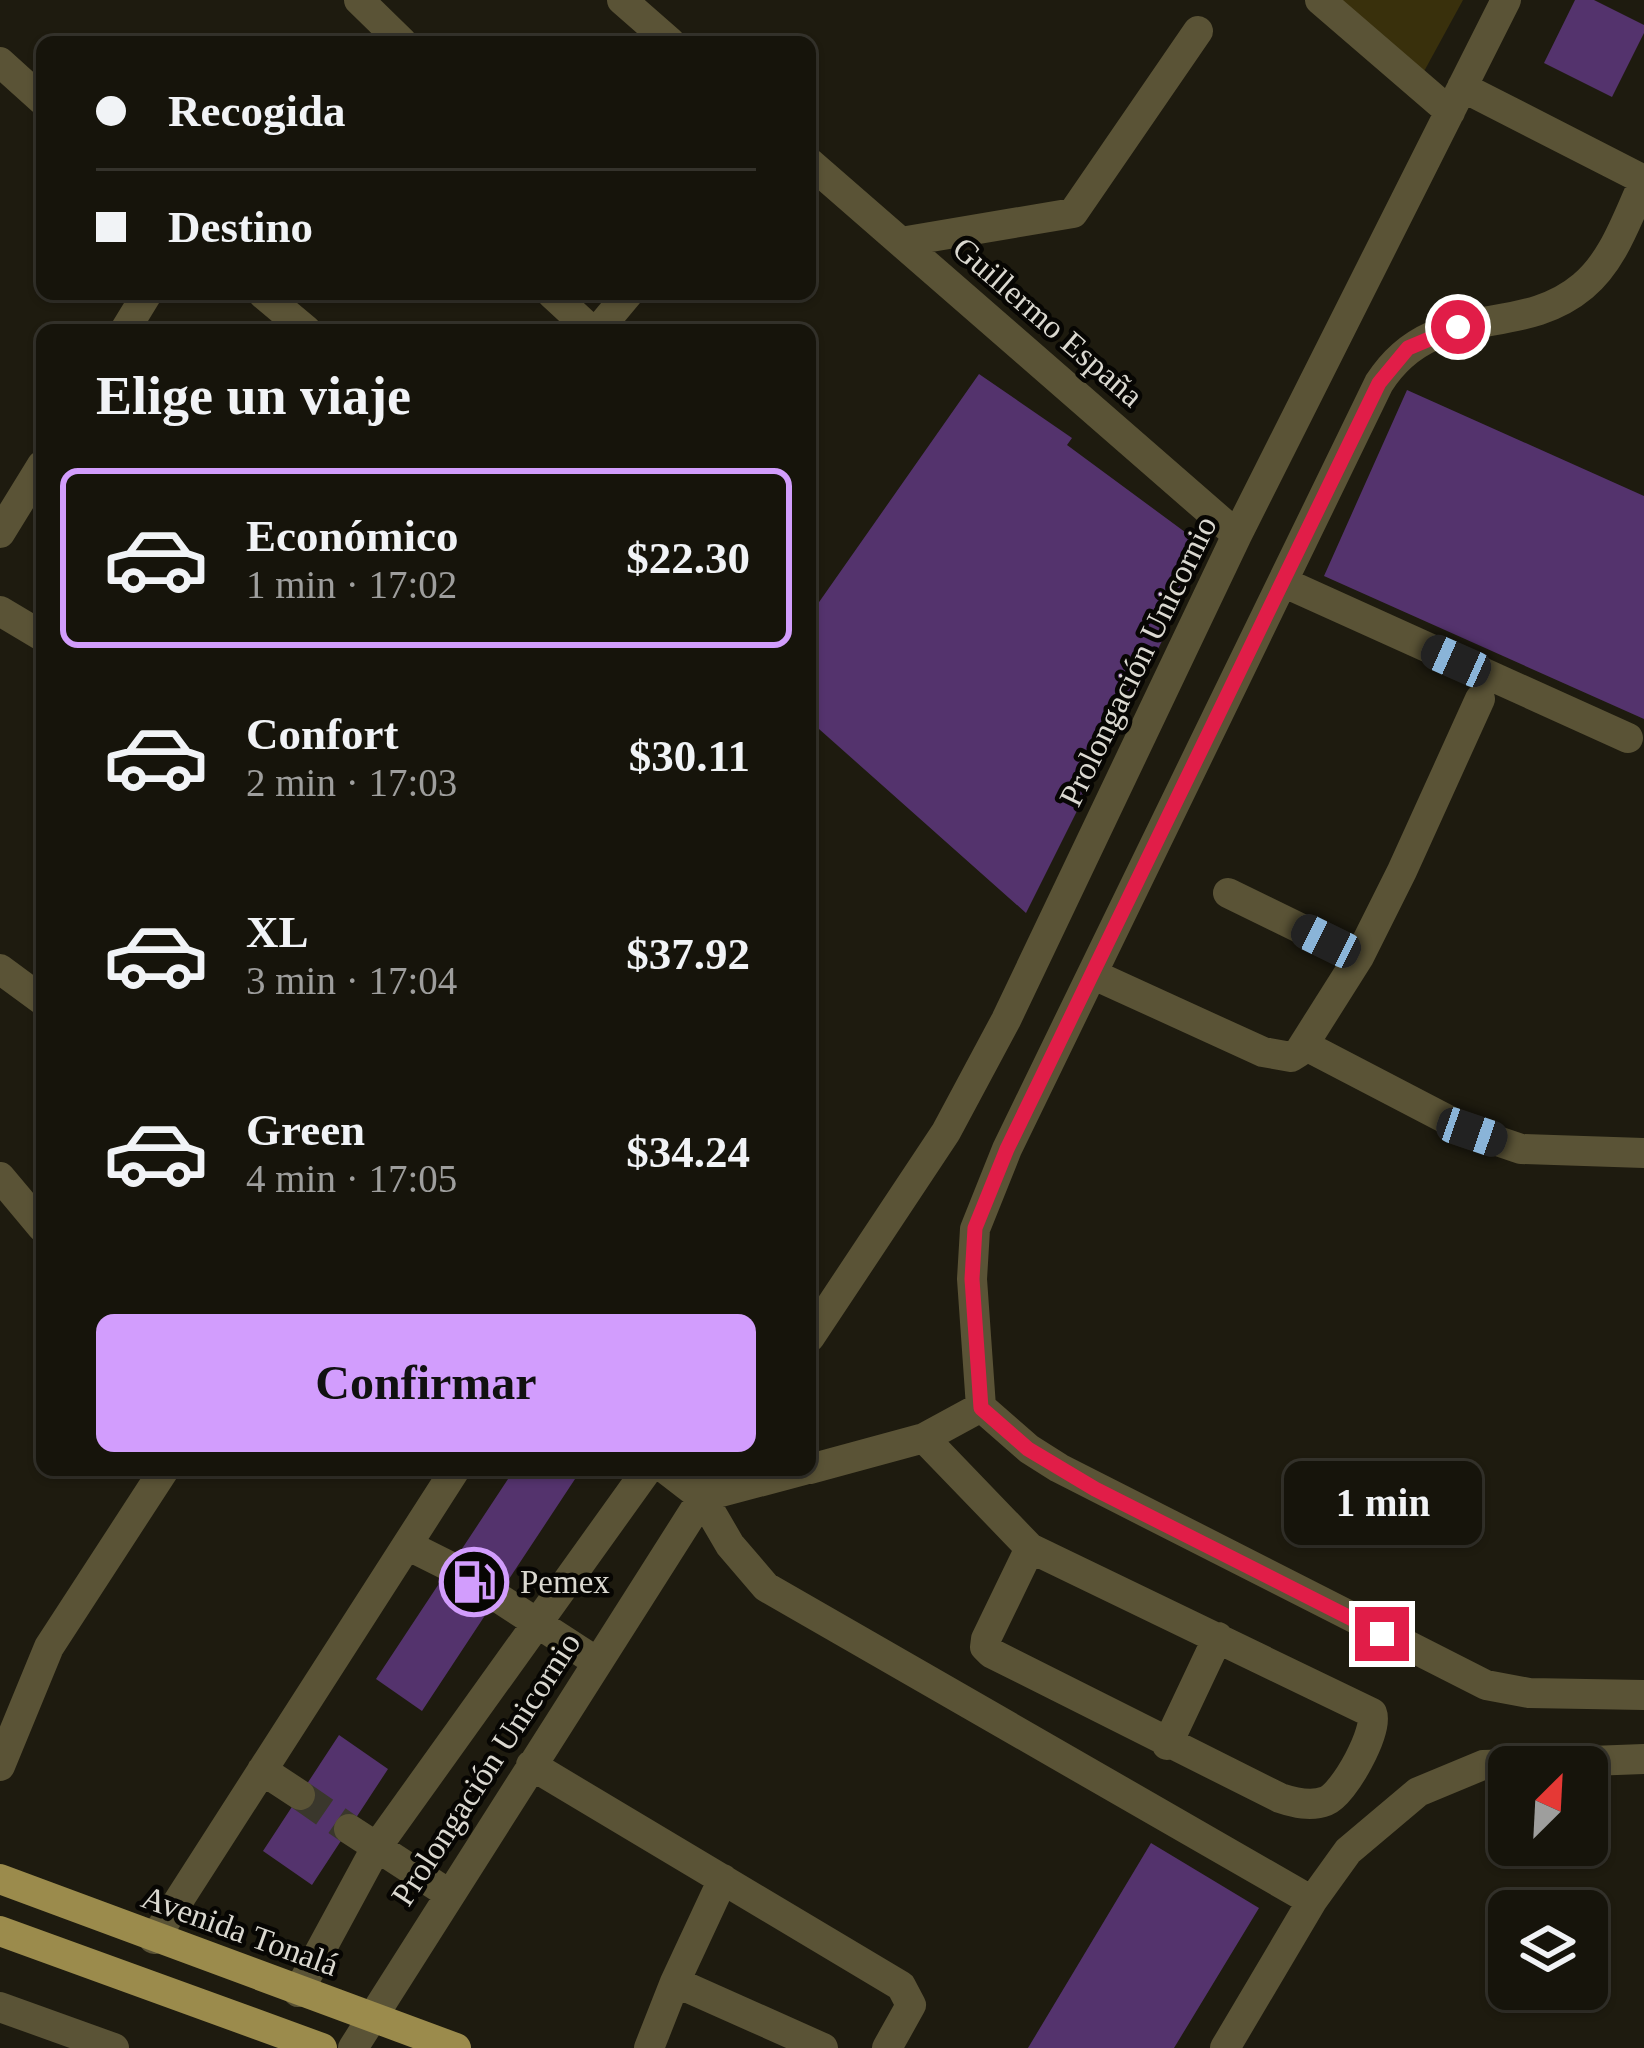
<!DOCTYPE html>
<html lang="es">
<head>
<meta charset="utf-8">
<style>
  :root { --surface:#16140b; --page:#232119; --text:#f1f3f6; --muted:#9e9e9d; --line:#35332c; --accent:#d29dfd }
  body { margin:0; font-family:Georgia,serif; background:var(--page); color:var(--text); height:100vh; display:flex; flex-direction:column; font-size:45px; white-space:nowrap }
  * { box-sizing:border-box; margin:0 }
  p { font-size:39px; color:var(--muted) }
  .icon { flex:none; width:66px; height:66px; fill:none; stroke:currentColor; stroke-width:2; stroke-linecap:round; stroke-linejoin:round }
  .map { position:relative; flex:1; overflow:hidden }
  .details { position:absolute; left:36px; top:324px; width:780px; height:1152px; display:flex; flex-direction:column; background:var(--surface); border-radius:18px; box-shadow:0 3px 9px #0004,0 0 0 3px var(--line) }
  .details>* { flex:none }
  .hud { position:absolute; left:36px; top:36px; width:780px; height:264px; border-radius:18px; box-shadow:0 3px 9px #0004,0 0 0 3px var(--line); display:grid; align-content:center; height:264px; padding:0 60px; background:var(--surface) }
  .needle { width:78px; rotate:24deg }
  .fabs { position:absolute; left:1488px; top:1746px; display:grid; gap:24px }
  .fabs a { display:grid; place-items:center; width:120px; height:120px; border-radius:18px; background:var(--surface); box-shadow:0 3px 9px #0004,0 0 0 3px var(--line); font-size:60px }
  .end { position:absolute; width:54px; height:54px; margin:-27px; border:15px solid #e11d48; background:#fff; box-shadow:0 0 0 6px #fff }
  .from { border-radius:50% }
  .bubble { position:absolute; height:84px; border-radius:18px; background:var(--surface); box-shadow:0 3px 9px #0004,0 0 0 3px var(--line); font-size:39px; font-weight:600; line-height:84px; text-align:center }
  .car { position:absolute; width:36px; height:72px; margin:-36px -18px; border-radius:15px; box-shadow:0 0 9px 3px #0007; background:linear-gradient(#222 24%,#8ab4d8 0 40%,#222 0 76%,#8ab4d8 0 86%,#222 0) }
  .hud b { display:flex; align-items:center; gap:42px; height:114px; font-size:45px }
  .hud b+b { border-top:3px solid var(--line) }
  .hud i { width:30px; height:30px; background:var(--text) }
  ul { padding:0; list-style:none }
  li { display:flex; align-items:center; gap:36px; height:180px; margin:0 24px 18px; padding:0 36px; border:6px solid transparent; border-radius:18px }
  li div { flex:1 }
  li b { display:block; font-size:45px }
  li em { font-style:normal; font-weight:600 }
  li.selected { border-color:var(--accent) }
  li>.icon { width:108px; height:108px; stroke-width:1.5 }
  h2 { padding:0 60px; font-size:54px; line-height:144px }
  .button { display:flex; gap:24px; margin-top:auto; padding:24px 60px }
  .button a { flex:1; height:138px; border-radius:18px; background:var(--accent); color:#111; font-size:48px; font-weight:600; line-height:138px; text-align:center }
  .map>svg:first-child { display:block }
  .green { fill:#39300c }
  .building { fill:#54336d }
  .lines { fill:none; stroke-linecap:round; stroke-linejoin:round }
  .minor-tunnel { stroke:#3a372c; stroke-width:30; stroke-dasharray:30 15; stroke-linecap:butt }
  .minor { stroke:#5a5336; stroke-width:30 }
  .major { stroke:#9b8b4c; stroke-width:30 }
  .route { stroke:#e11d48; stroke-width:15 }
  .labels { text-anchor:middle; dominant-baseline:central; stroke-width:9; stroke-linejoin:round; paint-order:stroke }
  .street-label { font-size:33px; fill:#dad8d0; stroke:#070603 }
  .poi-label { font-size:33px; fill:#dad8d0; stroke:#070603; text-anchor:start }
</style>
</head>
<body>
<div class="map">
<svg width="1644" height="2048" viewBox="0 0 1644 2048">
  <rect width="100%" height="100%" fill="#1e1b0f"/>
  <path class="green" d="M1307,0H1463L1410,97Z"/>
  <path class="building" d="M1575,0H1594L1644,25V33L1612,97L1544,63Z
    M979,374L1072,438L1067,445L1208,549L1026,913L810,721V615Z
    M1407,390L1644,496V719L1324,576Z
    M514,1470H569L577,1476L422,1711L376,1679Z
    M339,1735L388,1769L312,1885L263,1851Z
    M1151,1843L1259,1908L1174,2048H1028Z"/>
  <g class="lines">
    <path class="minor-tunnel" d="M300,1795L349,1829"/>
    <path class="minor" d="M359,0L402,42
      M622,0L670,42
      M1320,0L1450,112
      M0,62L42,100
      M1462,87L1644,180
      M810,163L1237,535
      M1644,182C1627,218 1614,260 1583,286C1518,341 1434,298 1379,383L1007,1149L975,1229L972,1279L981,1407L1029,1449L1059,1468L1486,1685L1529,1693L1644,1695
      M901,242L1073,213L1198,31
      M263,294L306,330
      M552,294L591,330
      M125,330L147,294
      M598,330L628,294
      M0,533L42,465
      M1285,583L1628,738
      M0,611L42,636
      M1228,893L1359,957
      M0,969L42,1000
      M1092,974L1263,1052L1291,1057L1299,1052L1359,957L1402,871L1480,699
      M1306,1046L1471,1132L1521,1149L1644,1153
      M0,1177L42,1227
      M810,1337L946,1132L1006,1020L1237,535L1506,0
      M924,1438L1030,1548L1372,1713C1379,1730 1344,1794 1326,1801C1311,1807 1295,1803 1280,1798L991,1653L985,1647L986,1639L1030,1548
      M810,1469L924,1438L981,1407
      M667,1470L702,1497L730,1545L766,1587L1312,1901
      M702,1497L804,1470
      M407,1545L451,1567L597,1662
      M1167,1745L1218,1637
      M531,1765L901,1986L911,2005L887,2048
      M0,1766L49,1647L164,1470
      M262,1770L300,1795
      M349,1829L449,1894
      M723,1879L675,1982L823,2048
      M154,1939L455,1470
      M298,1992L376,1848L647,1470
      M0,2007L114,2048
      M353,2048L720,1470
      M649,2048L675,1982
      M1225,2048L1312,1901L1348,1851L1418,1792L1483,1765L1644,1759"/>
    <path class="major" d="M0,1879L456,2048
      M0,1931L322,2048"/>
  </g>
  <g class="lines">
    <path class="route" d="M1382,1634L1095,1489L1028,1449L981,1408L972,1279L975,1228L1007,1149L1379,383L1408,348L1458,327"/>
  </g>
  <defs>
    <g id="fuel-ring" transform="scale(3.45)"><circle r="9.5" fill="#070603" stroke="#d29dfd" stroke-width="1.5"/><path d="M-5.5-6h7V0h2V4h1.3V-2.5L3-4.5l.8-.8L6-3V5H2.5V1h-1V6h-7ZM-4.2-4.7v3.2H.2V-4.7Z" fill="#d29dfd"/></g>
  </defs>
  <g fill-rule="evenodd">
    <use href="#fuel-ring" x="474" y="1582"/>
  </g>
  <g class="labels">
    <g class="street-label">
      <text transform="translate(1048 322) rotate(41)">Guillermo España</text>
      <text transform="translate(1138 661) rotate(-64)">Prolongación Unicornio</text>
      <text transform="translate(486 1769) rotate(-57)">Prolongación Unicornio</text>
      <text transform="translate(240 1931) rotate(20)">Avenida Tonalá</text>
    </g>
    <g class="poi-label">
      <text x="520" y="1582">Pemex</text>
    </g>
  </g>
</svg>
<div class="fabs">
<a><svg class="needle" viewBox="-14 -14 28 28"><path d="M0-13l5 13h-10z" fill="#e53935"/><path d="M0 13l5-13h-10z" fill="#9e9e9d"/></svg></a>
<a><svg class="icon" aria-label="layers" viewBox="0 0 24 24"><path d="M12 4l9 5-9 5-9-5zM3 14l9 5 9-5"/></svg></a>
</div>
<i class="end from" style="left:1458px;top:327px"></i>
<i class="end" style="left:1382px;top:1634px"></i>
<div class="bubble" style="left:1284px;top:1461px;width:198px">1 min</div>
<i class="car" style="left:1456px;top:661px;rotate:294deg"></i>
<i class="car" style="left:1326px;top:941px;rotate:296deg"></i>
<i class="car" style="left:1472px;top:1132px;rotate:109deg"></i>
<div class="hud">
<b><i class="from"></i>Recogida</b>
<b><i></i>Destino</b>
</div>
<section class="details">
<h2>Elige un viaje</h2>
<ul>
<li class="selected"><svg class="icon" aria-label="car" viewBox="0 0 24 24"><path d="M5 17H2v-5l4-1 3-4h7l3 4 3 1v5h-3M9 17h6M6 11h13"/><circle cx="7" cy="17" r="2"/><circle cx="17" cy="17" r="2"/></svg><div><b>Económico</b><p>1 min · 17:02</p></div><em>$22.30</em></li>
<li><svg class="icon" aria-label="car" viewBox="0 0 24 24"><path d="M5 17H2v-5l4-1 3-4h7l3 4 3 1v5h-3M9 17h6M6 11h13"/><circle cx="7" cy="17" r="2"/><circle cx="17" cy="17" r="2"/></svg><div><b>Confort</b><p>2 min · 17:03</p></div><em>$30.11</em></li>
<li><svg class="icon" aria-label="car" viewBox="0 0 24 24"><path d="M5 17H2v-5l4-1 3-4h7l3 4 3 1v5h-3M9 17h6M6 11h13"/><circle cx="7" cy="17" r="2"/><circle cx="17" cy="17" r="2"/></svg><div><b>XL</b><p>3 min · 17:04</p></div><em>$37.92</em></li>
<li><svg class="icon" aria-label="car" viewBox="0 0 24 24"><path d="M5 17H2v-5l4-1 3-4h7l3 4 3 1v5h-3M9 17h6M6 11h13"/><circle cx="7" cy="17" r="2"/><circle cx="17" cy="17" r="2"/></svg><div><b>Green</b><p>4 min · 17:05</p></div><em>$34.24</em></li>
</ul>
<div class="button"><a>Confirmar</a></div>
</section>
</div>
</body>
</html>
